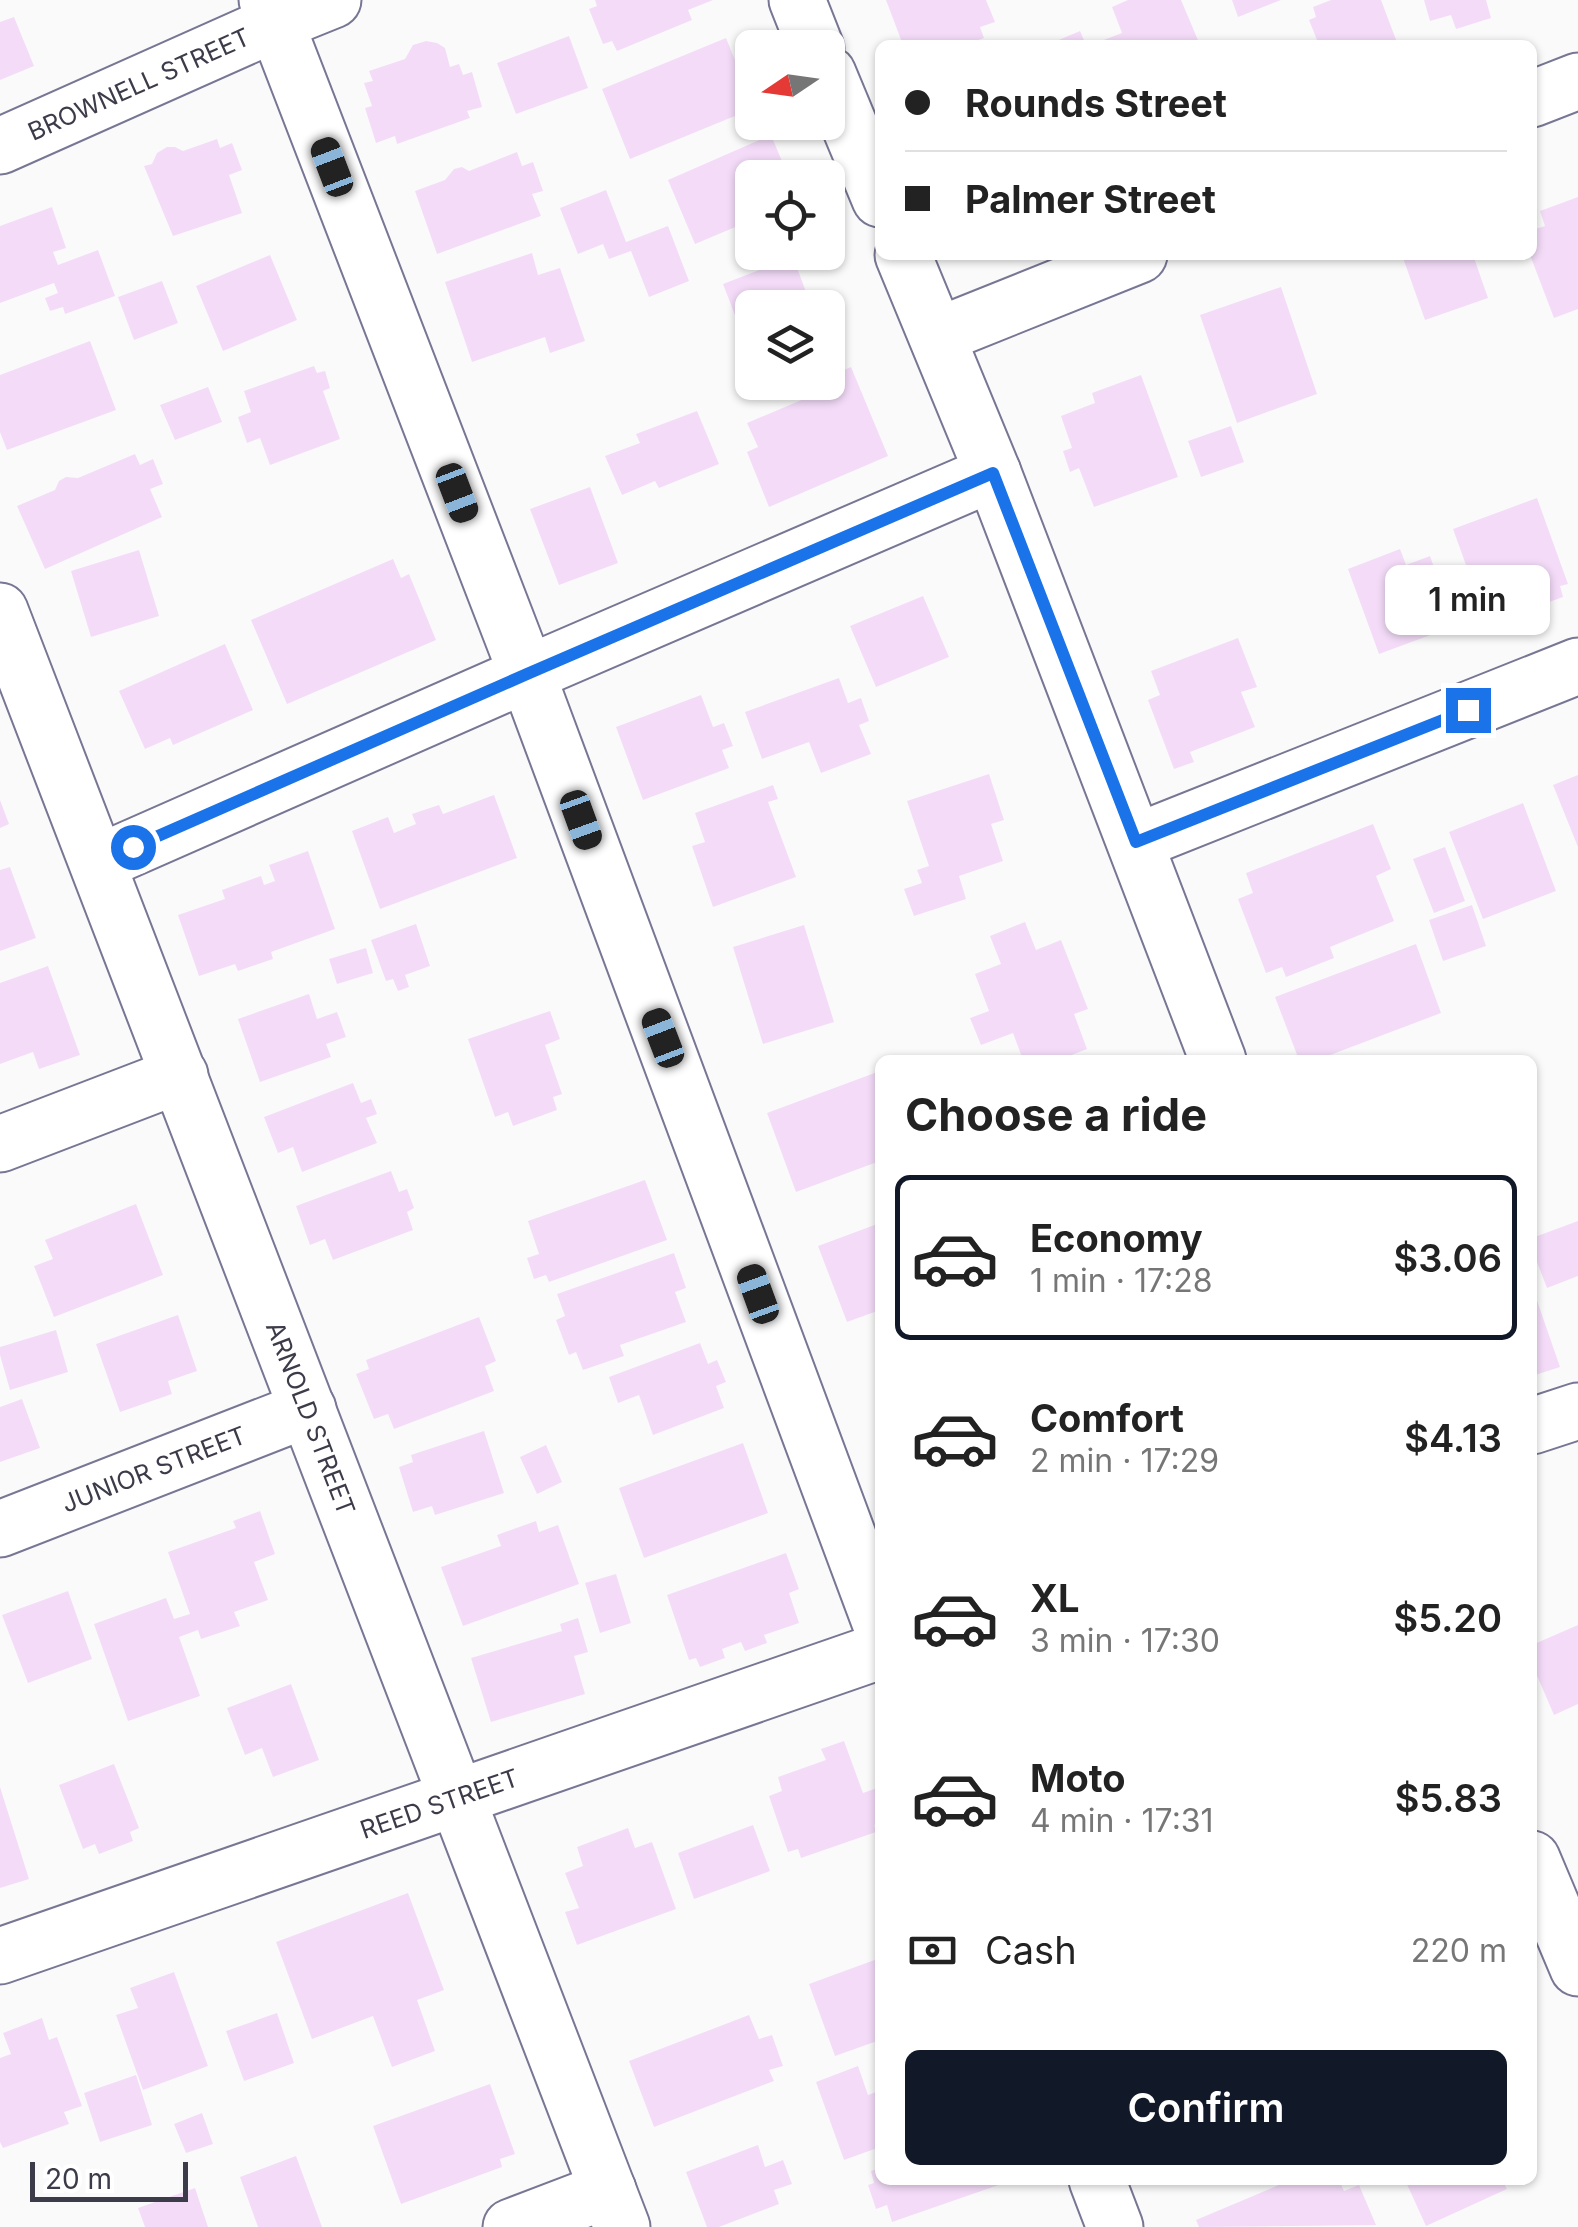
<!DOCTYPE html>
<html lang="en">
<head>
<meta charset="utf-8">
<style>
  :root { --surface:#fff; --page:#f2f2f2; --text:#222; --muted:#767676; --line:#e0e0e0; --accent:#111827 }
  body { margin:0; font-family:Inter,sans-serif; background:var(--page); color:var(--text); height:100vh; display:flex; flex-direction:column; font-size:38px; white-space:nowrap }
  * { box-sizing:border-box; margin:0 }
  p { font-size:32px; color:var(--muted) }
  .icon { flex:none; width:55px; height:55px; fill:none; stroke:currentColor; stroke-width:2; stroke-linecap:round; stroke-linejoin:round }
  .map { position:relative; flex:1; overflow:hidden }
  .sheet { position:absolute; left:875px; top:1055px; width:662px; height:1130px; display:flex; flex-direction:column; background:var(--surface); border-radius:15px; box-shadow:0 2px 8px #0004 }
  .sheet>* { flex:none }
  .guide { position:absolute; left:875px; top:40px; width:662px; height:220px; border-radius:15px; box-shadow:0 2px 8px #0004; display:grid; align-content:center; height:220px; padding:0 30px; background:var(--surface) }
  .needle { width:65px; rotate:257deg }
  .buttons { position:absolute; left:735px; top:30px; display:grid; gap:20px }
  .buttons a { display:grid; place-items:center; width:110px; height:110px; border-radius:15px; background:var(--surface); box-shadow:0 2px 8px #0004; font-size:50px }
  .scale { position:absolute; left:30px; bottom:25px; width:158px; box-sizing:border-box; padding-left:10px; border:5px solid #3c3b49; border-top:0; font-size:28px; line-height:35px; white-space:nowrap; color:#3c3b49; -webkit-text-stroke:8px #fff; paint-order:stroke }
  .end { position:absolute; width:45px; height:45px; margin:-22px; border:12px solid #1a73e8; background:#fff; box-shadow:0 0 0 5px #fff }
  .from { border-radius:50% }
  .bubble { position:absolute; height:70px; border-radius:15px; background:var(--surface); box-shadow:0 2px 8px #0004; font-size:32px; font-weight:600; line-height:70px; text-align:center }
  .car { position:absolute; width:30px; height:60px; margin:-30px -15px; border-radius:12px; box-shadow:0 0 8px 2px #0007; background:linear-gradient(#222 24%,#8ab4d8 0 40%,#222 0 76%,#8ab4d8 0 86%,#222 0) }
  .guide b { display:flex; align-items:center; gap:35px; height:95px; font-size:38px }
  .guide b+b { border-top:2px solid var(--line) }
  .guide i { width:25px; height:25px; background:var(--text) }
  ul { padding:0; list-style:none }
  li { display:flex; align-items:center; gap:30px; height:165px; margin:0 20px 15px; padding:0 10px; border:5px solid transparent; border-radius:15px }
  li div { flex:1 }
  li b { display:block; font-size:38px }
  li em { font-style:normal; font-weight:600 }
  li.on { border-color:var(--accent) }
  li>.icon { width:90px; height:90px; stroke-width:1.5 }
  h2 { padding:0 30px; font-size:45px; line-height:120px }
  .pay { display:flex; align-items:center; gap:25px; height:110px; padding:0 30px; font-size:38px }
  .pay p { margin-inline-start:auto }
  .cta { display:flex; gap:20px; margin-top:auto; padding:20px 30px }
  .cta a { flex:1; height:115px; border-radius:15px; background:var(--accent); color:#fff; font-size:40px; font-weight:600; line-height:115px; text-align:center }
  .map>svg:first-child { display:block }
  .building { fill:#f4dcf9 }
  .lines { fill:none; stroke-linecap:round; stroke-linejoin:round }
  .minor-casing { stroke:#777694; stroke-width:59 }
  .minor { stroke:#fff; stroke-width:55 }
  .route { stroke:#1a73e8; stroke-width:12 }
  .labels { text-anchor:middle; dominant-baseline:central; stroke-width:8; stroke-linejoin:round; paint-order:stroke }
  .street-label { font-size:25px; fill:#3c3b49; stroke:#fff }
</style>
</head>
<body>
<div class="map">
<svg width="1578" height="2227" viewBox="0 0 1578 2227">
  <rect width="100%" height="100%" fill="#fafafa"/>
  <path class="building" d="M595,0H713L688,10L692,20L617,51L612,41L603,44L589,9L597,6Z
    M886,0H986L995,22L980,27L984,38L964,45H903Z
    M1128,0H1181L1200,45H1091L1122,33L1112,7Z
    M1232,0H1281L1238,17Z
    M1331,0H1381L1398,45H1319L1309,20L1316,17L1313,7Z
    M1424,0H1486L1491,18L1456,29L1451,15L1430,21Z
    M14,17L34,66L0,80V22Z
    M1080,31L1086,45H1047Z
    M569,36L588,88L516,114L497,63Z
    M726,38L752,102V109L630,159L602,89Z
    M426,41L437,43L445,48L450,67L459,64L463,75L472,72L482,107L467,111L470,118L397,144L395,136L376,143L365,108L372,106L364,83L373,81L369,71L405,59L413,45Z
    M771,135L789,178H752V220L695,244L668,180Z
    M217,139L220,148L232,143L242,170L229,175L242,213L173,236L144,166L152,164L157,153L167,147H175L183,151Z
    M517,152L522,166L533,162L543,191L532,194L541,216L437,254L415,191L445,180L454,169L462,167L469,171Z
    M606,190L626,242L668,226L689,281L649,297L631,251L609,259L603,244L578,254L560,208Z
    M1578,197V309L1554,318L1530,255H1532V230L1545,226L1540,211Z
    M52,207L66,248L53,252L58,265L98,250L115,296L65,314L63,307L50,311L45,298L58,293L54,283L0,303V226Z
    M532,253L538,275L560,268L585,341L550,353L545,337L472,362L445,282Z
    M270,255L297,320L223,351L196,286Z
    M1402,255H1473L1488,298L1425,320Z
    M793,257L812,308H752V359L723,284Z
    M162,281L178,323L134,340L118,297Z
    M1281,287L1317,394L1237,423L1200,315Z
    M90,341L116,410L7,450L0,432V375Z
    M314,366L317,373L325,371L330,388L323,391L340,439L270,465L260,438L247,443L238,417L251,412L244,391Z
    M851,367L888,456L769,507L747,452L758,447L747,423L818,393L814,382H828V377Z
    M1141,375L1178,477L1094,507L1079,468L1070,472L1063,451L1072,448L1061,416L1095,403L1092,393Z
    M208,387L222,422L175,440L160,405Z
    M697,411L719,464L659,488L655,481L622,495L605,456L640,443L636,434Z
    M1231,426L1244,462L1201,477L1188,441Z
    M135,454L140,465L153,459L163,484L150,489L162,517L45,569L17,506L55,490L59,481L66,477L78,478Z
    M590,487L618,563L559,585L530,509Z
    M1537,498L1568,584L1560,586L1563,597L1496,621L1492,612L1484,615L1453,529Z
    M1400,549L1406,565L1430,556L1438,579L1427,583L1444,630L1379,654L1348,569Z
    M139,550L159,616L91,637L71,571Z
    M393,559L401,578L409,574L436,640L287,704L251,620Z
    M923,596L949,657L876,687L850,626Z
    M1238,638L1257,687L1241,692L1255,727L1190,752L1194,762L1174,769L1148,700L1160,695L1151,671Z
    M225,644L253,710L173,745L170,738L145,749L119,691Z
    M839,678L848,703L861,698L869,721L859,725L871,754L821,773L809,742L762,759L745,712Z
    M701,695L713,727L724,723L733,746L722,750L729,768L643,800L616,727Z
    M989,774L1004,820L991,824L1003,861L959,876L966,899L914,916L904,889L922,883L917,870L929,866L907,801Z
    M1578,775V847L1553,785Z
    M773,785L778,799L768,802L796,877L713,907L692,846L705,842L695,813Z
    M494,795L517,858L380,909L352,831L388,817L394,833L416,824L412,814L439,805L443,814Z
    M0,800L9,824L0,828Z
    M1523,803L1556,891L1483,919L1449,832Z
    M1373,824L1391,869L1376,876L1394,921L1330,947L1334,958L1286,977L1282,967L1266,973L1238,899L1253,893L1246,873Z
    M1445,847L1465,901L1434,913L1413,859Z
    M308,851L335,929L271,952L273,959L238,971L235,964L199,976L178,915L225,899L222,890L261,876L264,885L275,881L269,865Z
    M10,867L36,938L0,951V870Z
    M1472,905L1486,946L1443,961L1429,920Z
    M1025,922L1036,950L1061,940L1088,1009L1074,1014L1087,1049L1059,1060H1023L1013,1033L981,1045L970,1018L989,1011L975,974L1001,964L990,936Z
    M416,924L430,966L405,975L409,987L398,991L393,979L386,981L371,940Z
    M804,925L834,1022L763,1044L733,947Z
    M1416,944L1441,1013L1317,1060H1299L1275,997Z
    M366,948L373,973L337,984L329,959Z
    M48,966L80,1055L39,1069L33,1052L0,1064V983Z
    M309,994L317,1019L337,1012L346,1037L326,1044L331,1057L260,1082L238,1019Z
    M550,1011L560,1039L545,1045L562,1094L553,1097L557,1110L513,1126L508,1112L495,1117L468,1039Z
    M880,1071V1161L796,1192L767,1113Z
    M353,1083L361,1103L371,1099L377,1114L366,1118L377,1143L302,1172L293,1147L278,1153L264,1117Z
    M391,1171L399,1192L407,1189L414,1208L407,1212L413,1230L333,1260L325,1239L310,1245L296,1206Z
    M645,1180L667,1240L549,1282L546,1275L534,1279L527,1258L539,1254L528,1221Z
    M136,1204L163,1275L54,1317L34,1266L53,1259L45,1240Z
    M1578,1221V1276L1547,1288L1532,1249V1238Z
    M880,1223V1310L847,1322L818,1246Z
    M674,1253L686,1288L675,1292L686,1322L620,1345L624,1356L583,1370L576,1352L569,1355L556,1320L565,1316L557,1294Z
    M1533,1289L1560,1367L1532,1376V1290Z
    M178,1315L197,1371L168,1381L172,1394L120,1412L96,1344Z
    M479,1317L496,1361L485,1366L494,1391L394,1429L388,1414L374,1419L356,1374L369,1369L366,1360Z
    M56,1330L68,1372L10,1390L0,1355V1347Z
    M700,1343L708,1364L717,1360L726,1382L716,1386L724,1408L653,1435L639,1395L618,1403L609,1377Z
    M22,1399L40,1448L0,1462V1407Z
    M484,1431L504,1493L435,1515L432,1506L413,1512L399,1467L413,1462L411,1455Z
    M743,1443L768,1513L644,1558L619,1488Z
    M546,1445L562,1482L537,1494L520,1457Z
    M260,1511L275,1554L254,1562L268,1600L234,1612L240,1626L201,1639L198,1630L179,1637L200,1696L128,1721L94,1624L166,1598L174,1619L190,1614L168,1552L236,1528L233,1521Z
    M536,1521L539,1532L558,1525L579,1584L463,1626L441,1567L501,1546L497,1535Z
    M786,1553L799,1589L789,1593L799,1623L764,1635L767,1643L745,1651L741,1642L722,1649L725,1658L700,1667L696,1658L689,1660L667,1595Z
    M616,1574L631,1623L600,1633L585,1583Z
    M68,1591L92,1659L28,1683L2,1615Z
    M578,1618L588,1652L574,1656L585,1694L491,1722L471,1658L562,1631L560,1624Z
    M1578,1625V1704L1554,1715L1532,1664V1645Z
    M291,1684L319,1760L273,1777L262,1748L245,1755L227,1708Z
    M844,1741L863,1793L880,1787V1823L874,1825L876,1832L801,1858L798,1849L788,1852L769,1796L782,1791L778,1777L826,1760L821,1749Z
    M114,1764L139,1828L130,1832L133,1841L99,1854L95,1844L83,1849L59,1785Z
    M0,1787L29,1879L0,1888Z
    M753,1825L770,1871L694,1899L678,1853Z
    M628,1828L635,1848L652,1842L676,1909L577,1945L565,1912L579,1908L565,1873L583,1866L577,1847Z
    M408,1893L444,1990L417,2000L435,2051L392,2067L373,2016L312,2039L276,1942Z
    M880,1958V2040L835,2056L809,1984Z
    M174,1972L208,2066L143,2090L116,2015L138,2008L130,1988Z
    M277,2013L294,2063L244,2081L226,2031Z
    M749,2015L759,2039L772,2035L783,2066L769,2070L774,2081L654,2127L629,2061Z
    M42,2018L49,2040L57,2037L82,2106L64,2112L69,2124L3,2148L0,2142V2058L11,2054L3,2033Z
    M858,2066L868,2095L879,2091L880,2093V2147L844,2160L816,2082Z
    M136,2075L152,2125L100,2142L84,2093Z
    M490,2084L515,2154L500,2159L502,2167L401,2204L373,2126Z
    M202,2113L213,2144L186,2153L174,2124Z
    M758,2145L765,2167L783,2160L792,2184L774,2190L779,2204L719,2227H707L686,2172Z
    M296,2156L322,2227H258L240,2177Z
    M880,2168V2180L1010,2181L892,2222L887,2205L876,2209L868,2185L874,2183L871,2171Z
    M1291,2180H1339L1344,2191L1359,2185L1376,2225L1199,2227L1196,2220Z
    M1405,2180H1502L1507,2189L1426,2226Z
    M195,2188L208,2227H145L138,2208Z"/>
  <g class="lines">
    <g class="minor-casing">
      <g id="minor">
        <path d="M267,0L527,674L880,1622"/>
        <path d="M797,0L816,48"/>
        <path d="M828,74L880,199"/>
        <path d="M1532,99L1578,81"/>
        <path id="s1" d="M0,146L276,23L333,0"/>
        <path d="M903,255L993,473L1218,1060"/>
        <path d="M937,336L1139,255"/>
        <path id="s2" d="M0,611L622,2227"/>
        <path d="M1136,842L1578,666"/>
        <path d="M98,863L527,674L993,473"/>
        <path d="M0,1144L180,1075"/>
        <path d="M1532,1426L1578,1411"/>
        <path id="s3" d="M0,1529L308,1409"/>
        <path d="M1532,1859L1578,1968"/>
        <path id="s4" d="M0,1956L880,1651"/>
        <path d="M1097,2180L1115,2227"/>
        <path d="M511,2227L608,2190"/>
      </g>
    </g>
    <use href="#minor" class="minor"/>
  </g>
  <g class="lines">
    <path class="route" d="M133,847L527,674L993,473L1136,842L1468,710"/>
  </g>
  <g class="labels">
    <g class="street-label">
      <text stroke="none"><textPath href="#s1" startOffset="152">BROWNELL STREET</textPath></text>
      <text stroke="none"><textPath href="#s2" startOffset="865">ARNOLD STREET</textPath></text>
      <text stroke="none"><textPath href="#s3" startOffset="165">JUNIOR STREET</textPath></text>
      <text stroke="none"><textPath href="#s4" startOffset="465">REED STREET</textPath></text>
    </g>
  </g>
</svg>
<div class="buttons">
<a><svg class="needle" viewBox="-14 -14 28 28"><path d="M0-13l5 13h-10z" fill="#e53935"/><path d="M0 13l5-13h-10z" fill="#767676"/></svg></a>
<a><svg class="icon" aria-label="locate" viewBox="0 0 24 24"><circle cx="12" cy="12" r="6"/><path d="M12 2v4M12 18v4M2 12h4M18 12h4"/></svg></a>
<a><svg class="icon" aria-label="layers" viewBox="0 0 24 24"><path d="M12 4l9 5-9 5-9-5zM3 14l9 5 9-5"/></svg></a>
</div>
<div class="scale">20 m</div>
<i class="end from" style="left:133px;top:847px"></i>
<i class="end" style="left:1468px;top:710px"></i>
<div class="bubble" style="left:1385px;top:565px;width:165px">1 min</div>
<i class="car" style="left:332px;top:167px;rotate:339deg"></i>
<i class="car" style="left:457px;top:493px;rotate:159deg"></i>
<i class="car" style="left:581px;top:820px;rotate:160deg"></i>
<i class="car" style="left:663px;top:1038px;rotate:339deg"></i>
<i class="car" style="left:758px;top:1294px;rotate:340deg"></i>
<div class="guide">
<b><i class="from"></i>Rounds Street</b>
<b><i></i>Palmer Street</b>
</div>
<section class="sheet">
<h2>Choose a ride</h2>
<ul>
<li class="on"><svg class="icon" aria-label="car" viewBox="0 0 24 24"><path d="M5 17H2v-5l4-1 3-4h7l3 4 3 1v5h-3M9 17h6M6 11h13"/><circle cx="7" cy="17" r="2"/><circle cx="17" cy="17" r="2"/></svg><div><b>Economy</b><p>1 min · 17:28</p></div><em>$3.06</em></li>
<li><svg class="icon" aria-label="car" viewBox="0 0 24 24"><path d="M5 17H2v-5l4-1 3-4h7l3 4 3 1v5h-3M9 17h6M6 11h13"/><circle cx="7" cy="17" r="2"/><circle cx="17" cy="17" r="2"/></svg><div><b>Comfort</b><p>2 min · 17:29</p></div><em>$4.13</em></li>
<li><svg class="icon" aria-label="car" viewBox="0 0 24 24"><path d="M5 17H2v-5l4-1 3-4h7l3 4 3 1v5h-3M9 17h6M6 11h13"/><circle cx="7" cy="17" r="2"/><circle cx="17" cy="17" r="2"/></svg><div><b>XL</b><p>3 min · 17:30</p></div><em>$5.20</em></li>
<li><svg class="icon" aria-label="car" viewBox="0 0 24 24"><path d="M5 17H2v-5l4-1 3-4h7l3 4 3 1v5h-3M9 17h6M6 11h13"/><circle cx="7" cy="17" r="2"/><circle cx="17" cy="17" r="2"/></svg><div><b>Moto</b><p>4 min · 17:31</p></div><em>$5.83</em></li>
</ul>
<div class="pay"><svg class="icon" aria-label="cash" viewBox="0 0 24 24"><path d="M3 7h18v10H3z"/><circle cx="12" cy="12" r="2"/></svg>Cash<p>220 m</p></div>
<div class="cta"><a>Confirm</a></div>
</section>
</div>
</body>
</html>
